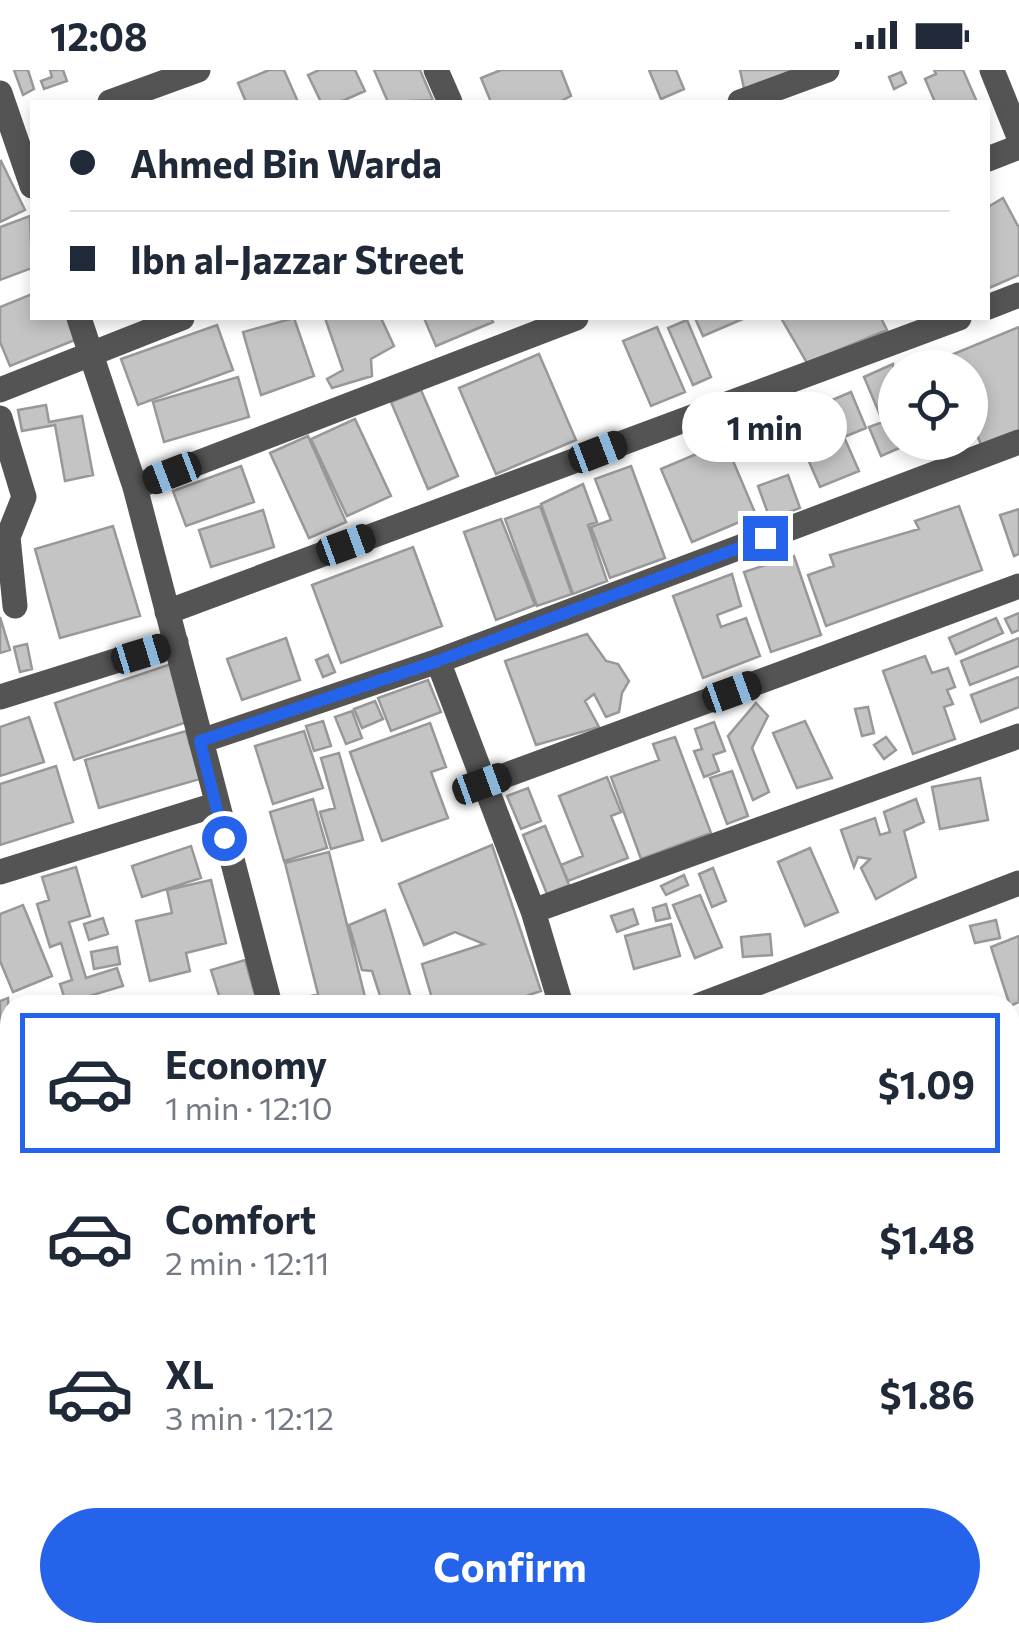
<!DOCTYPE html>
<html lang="en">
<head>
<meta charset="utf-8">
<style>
  :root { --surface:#fff; --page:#f2f2f3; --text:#1f2937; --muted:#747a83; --line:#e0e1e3; --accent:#2563eb }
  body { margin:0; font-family:Commissioner,sans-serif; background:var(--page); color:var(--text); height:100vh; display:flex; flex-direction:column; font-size:38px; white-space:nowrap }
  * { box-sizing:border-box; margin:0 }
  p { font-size:32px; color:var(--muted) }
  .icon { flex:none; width:55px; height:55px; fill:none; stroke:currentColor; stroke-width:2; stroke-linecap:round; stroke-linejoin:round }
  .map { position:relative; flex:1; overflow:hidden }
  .side { position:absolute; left:0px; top:925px; width:1020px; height:648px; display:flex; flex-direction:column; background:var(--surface); border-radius:30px 30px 0 0; box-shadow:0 5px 15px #0003 }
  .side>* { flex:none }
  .banner { position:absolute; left:30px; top:30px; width:960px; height:220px; border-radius:0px; box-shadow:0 5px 15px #0003; display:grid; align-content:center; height:220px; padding:0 40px; background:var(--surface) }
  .controls { position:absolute; left:878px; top:280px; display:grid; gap:20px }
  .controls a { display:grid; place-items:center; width:110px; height:110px; border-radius:50%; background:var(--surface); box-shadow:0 5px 15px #0003; font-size:50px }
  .end { position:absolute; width:45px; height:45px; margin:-22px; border:12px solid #2563eb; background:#fff; box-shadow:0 0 0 5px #fff }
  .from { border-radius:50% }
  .bubble { position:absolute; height:70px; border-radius:35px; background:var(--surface); box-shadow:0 5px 15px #0003; font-size:32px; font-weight:700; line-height:70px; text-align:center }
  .car { position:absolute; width:30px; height:60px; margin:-30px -15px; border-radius:12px; box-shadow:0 0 8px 2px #0007; background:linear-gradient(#222 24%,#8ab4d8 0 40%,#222 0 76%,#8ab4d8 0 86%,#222 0) }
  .banner b { display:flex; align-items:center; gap:35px; height:95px; font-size:38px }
  .banner b+b { border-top:2px solid var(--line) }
  .banner i { width:25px; height:25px; background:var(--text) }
  ul { padding:18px 0 0; list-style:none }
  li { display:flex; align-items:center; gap:30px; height:140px; margin:0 20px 15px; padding:0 20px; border:5px solid transparent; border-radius:0px }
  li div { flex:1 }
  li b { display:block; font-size:38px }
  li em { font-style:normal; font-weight:700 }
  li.selected { border-color:var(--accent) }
  li>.icon { width:90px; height:90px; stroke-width:1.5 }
  .action { display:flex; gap:20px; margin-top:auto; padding:20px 40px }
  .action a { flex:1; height:115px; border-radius:60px; background:var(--accent); color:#fff; font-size:40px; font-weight:700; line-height:115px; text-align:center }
  .status { display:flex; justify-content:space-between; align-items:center; height:70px; padding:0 50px; background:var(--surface); direction:ltr }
  .status svg { height:28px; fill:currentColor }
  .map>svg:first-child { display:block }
  .building { fill:#c4c4c4; stroke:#989898; stroke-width:2.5 }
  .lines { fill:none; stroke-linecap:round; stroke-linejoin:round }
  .minor { stroke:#545454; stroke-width:25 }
  .route { stroke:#2563eb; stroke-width:12 }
</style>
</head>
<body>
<div class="status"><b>12:08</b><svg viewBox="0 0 49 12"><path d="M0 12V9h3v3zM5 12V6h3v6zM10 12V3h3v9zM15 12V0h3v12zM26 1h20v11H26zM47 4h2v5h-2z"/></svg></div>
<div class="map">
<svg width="1019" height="1571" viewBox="0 0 1019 1571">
  <rect width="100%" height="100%" fill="#fff"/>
  <path class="building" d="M14,0H28L34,19L23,25Z
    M50,0H63L67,11L44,19L41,11L52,7Z
    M269,0H284L298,32H246L238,13Z
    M319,0H355L365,21L340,32H321L308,5Z
    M374,0H420L433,30L388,32Z
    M501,0H561L571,26L559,32H491L481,8Z
    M649,0H676L684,19L661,29Z
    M740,0H792L745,23Z
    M934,0H963L977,32H935L925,9L936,4Z
    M901,2L906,13L894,19L889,7Z
    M1,91L25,140L0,152V92Z
    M1003,128L1019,158V205L989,218L988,137Z
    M30,146L32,198L0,210V157Z
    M32,224V248H78L85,266L10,296L0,272V237Z
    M294,248L314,306L261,325L243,262Z
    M325,248H381L394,276L371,289L372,306L332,318L327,309L343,300Z
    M424,248H491L493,252L436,276Z
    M695,248H745L703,266Z
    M781,248H881L887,260L807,293Z
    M687,250L711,307L693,315L668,258Z
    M217,255L233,300L138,335L121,289Z
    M657,257L685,322L651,336L623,271Z
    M1019,257V363L983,379L970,349V298H948L944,288Z
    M539,284L576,370L496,404L459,318Z
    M893,294L895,372H913L881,386L869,357L883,352L864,307Z
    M238,307L249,347L164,372L153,332Z
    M421,320L458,406L428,419L391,332Z
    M851,322L866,358L844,367L859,401L820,417L790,348Z
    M46,335L49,352L82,346L93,405L65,411L55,355L22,361L18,340Z
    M355,349L391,426L347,446L311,369Z
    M308,366L346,452L309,468L270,383Z
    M725,372L756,445L692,472L661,399Z
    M241,396L254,432L186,456L173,421Z
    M631,396L665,488L610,508L591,457L611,450L595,409Z
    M788,405L800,438L770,449L758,416Z
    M583,414L597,452L588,455L607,511L573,524L541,434Z
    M540,436L572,524L537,536L505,449Z
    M959,436L982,500L826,556L808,505L834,496L830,485L919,459L915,451Z
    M1019,439V484L1014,486L1000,445Z
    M263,440L274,477L211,497L199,460Z
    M501,449L535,535L496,550L464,462Z
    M113,456L140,546L60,568L35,479Z
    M413,477L442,556L341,593L312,515Z
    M794,486L821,565L771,582L744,502Z
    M732,504L741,536L717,545L721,557L746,548L760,586L703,608L673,526Z
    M1019,543V560L1012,563L1005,549Z
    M0,547L10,580L0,583Z
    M996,548L1003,563L956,584L949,568Z
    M587,564L606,591L618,594L629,611L622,623L619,642L606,647L594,624L585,631L599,657L536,675L505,591Z
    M286,568L300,610L242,630L227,589Z
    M1019,568V596L970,615L961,591Z
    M27,574L32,599L20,602L14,577Z
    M328,585L335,602L323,607L316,590Z
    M925,586L932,603L948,598L955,617L947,620L953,634L944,637L955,669L913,684L883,601Z
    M171,594L190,651L74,690L55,633Z
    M1019,607V637L981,652L971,625Z
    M428,610L441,642L391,661L378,628Z
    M375,631L383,649L362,658L354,639Z
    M756,633L768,646L752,678L769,722L753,730L728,666Z
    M868,637L874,663L862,666L855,639Z
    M352,641L362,668L346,674L335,647Z
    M29,647L44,692L0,706V657Z
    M323,651L331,676L314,681L306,656Z
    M805,651L832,708L797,718L773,663Z
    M714,652L725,681L713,685L719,701L704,707L694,681L702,679L695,659Z
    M430,653L446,697L431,702L448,748L382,771L350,682Z
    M186,661L200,709L99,738L85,690Z
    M304,661L323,718L273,734L255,676Z
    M675,667L711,763L641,789L611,707L659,690L653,674Z
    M886,667L896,680L884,689L874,675Z
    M339,683L363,770L331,779L320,742L335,738L321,688Z
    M56,696L73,752L0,775V714Z
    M732,701L748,746L727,754L710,708Z
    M607,707L621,742L611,746L628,788L568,811L561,795L583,786L559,726Z
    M980,708L988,750L940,759L932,717Z
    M528,718L541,751L521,759L507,726Z
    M313,729L327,778L284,791L270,742Z
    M916,729L924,752L904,761L916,807L876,829L861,798L870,789L858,787L854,797L841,760L875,748L880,765L890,762L884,742Z
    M545,756L569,815L547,824L523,765Z
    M492,775L541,921L499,935H434L422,894L484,874L455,862L424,875L399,814Z
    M191,776L201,808L142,827L132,796Z
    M810,778L838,842L805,856L778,792Z
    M329,782L367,935H306L304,928L318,924L285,793Z
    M76,797L90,846L69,852L86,908L117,898L123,916L66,933L60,914L72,910L61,873L50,877L37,834L49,830L42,807Z
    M713,798L726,831L712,837L699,804Z
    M684,805L688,815L666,825L661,816Z
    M211,810L226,873L186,883L190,901L150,911L136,851L172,843L167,820Z
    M700,825L722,877L695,888L673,835Z
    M666,834L670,848L656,851L653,838Z
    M23,835L52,906L13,922L0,891V844Z
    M633,839L638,854L617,862L611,846Z
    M385,840L413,935H383L372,901L362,900L349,855Z
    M103,848L108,864L89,870L84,854Z
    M996,850L1000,868L975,873L970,856Z
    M671,854L680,886L634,899L625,866Z
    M770,864L772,885L743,887L741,867Z
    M1019,866V932L1010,936L991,877Z
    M117,877L120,894L94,899L91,882Z
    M245,890L258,935H222L211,900Z
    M8,928L10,974L0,978V931Z
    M1019,965V1015L1010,995V968Z
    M9,1026L10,1086L0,1089V1029Z
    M1013,1043L1019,1054V1152L1010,1156Z
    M10,1125V1188L0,1192V1128Z
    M10,1198V1256L0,1260V1201Z
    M1019,1270V1312L1010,1301V1277Z
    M10,1303V1375L0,1378V1306Z
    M1019,1367V1434L1010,1420V1373Z
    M1019,1459V1493L1010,1499V1465Z
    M1010,1535L1019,1571H857L854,1562H1010Z
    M49,1562H130L106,1571H52Z
    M347,1562H410L412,1571H344L342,1564Z
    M499,1562H576L578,1570L502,1571Z
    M616,1562H640L643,1571H591Z
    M681,1562H770L772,1571H683Z"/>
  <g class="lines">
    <path class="minor" d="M436,0L450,32
      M992,0L1019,67
      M0,23L32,116
      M110,32L198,0
      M740,32L827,0
      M988,89L1019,77
      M988,237L1019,225
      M79,248L135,417L270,935
      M0,320L182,248
      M0,348L24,427L8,467L15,536
      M135,417L576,248
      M167,542L959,248
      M438,591L533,841L561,935
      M0,627L176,572
      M201,671L438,591L1019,372
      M482,714L1019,516
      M0,802L215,735
      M533,841L1019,666
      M700,935L1019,813
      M0,1115L10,1112
      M1010,1191L1019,1185
      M0,1426L10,1423
      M0,1551L7,1571
      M444,1562L447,1571
      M793,1562L796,1571
      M202,1571L228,1562"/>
  </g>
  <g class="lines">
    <path class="route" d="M224,768L200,671L438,591L765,468"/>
  </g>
</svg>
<div class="controls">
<a><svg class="icon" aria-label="locate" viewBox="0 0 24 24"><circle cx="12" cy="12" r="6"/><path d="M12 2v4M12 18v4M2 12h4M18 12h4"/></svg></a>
</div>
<i class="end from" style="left:224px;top:768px"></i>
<i class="end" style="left:765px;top:468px"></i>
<div class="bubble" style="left:682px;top:322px;width:165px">1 min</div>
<i class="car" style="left:598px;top:382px;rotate:69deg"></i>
<i class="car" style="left:172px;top:403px;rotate:249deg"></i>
<i class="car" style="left:346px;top:475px;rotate:70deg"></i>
<i class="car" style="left:141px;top:584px;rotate:73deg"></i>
<i class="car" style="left:732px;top:622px;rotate:70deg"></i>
<i class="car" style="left:482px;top:714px;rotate:70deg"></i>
<div class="banner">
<b><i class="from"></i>Ahmed Bin Warda</b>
<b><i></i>Ibn al-Jazzar Street</b>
</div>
<section class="side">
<ul>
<li class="selected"><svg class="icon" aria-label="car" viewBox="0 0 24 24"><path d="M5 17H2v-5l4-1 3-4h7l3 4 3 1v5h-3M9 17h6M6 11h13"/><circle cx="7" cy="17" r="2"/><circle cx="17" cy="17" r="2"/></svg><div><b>Economy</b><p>1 min · 12:10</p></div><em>$1.09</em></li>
<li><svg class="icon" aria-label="car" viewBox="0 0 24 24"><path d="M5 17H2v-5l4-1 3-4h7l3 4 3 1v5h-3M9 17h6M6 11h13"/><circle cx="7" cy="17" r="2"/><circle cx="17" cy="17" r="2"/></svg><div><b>Comfort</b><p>2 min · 12:11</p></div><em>$1.48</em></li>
<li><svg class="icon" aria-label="car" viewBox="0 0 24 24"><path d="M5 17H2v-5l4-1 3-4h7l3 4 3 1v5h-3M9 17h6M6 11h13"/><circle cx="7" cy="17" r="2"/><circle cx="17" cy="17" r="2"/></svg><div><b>XL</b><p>3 min · 12:12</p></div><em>$1.86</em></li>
</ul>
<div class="action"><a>Confirm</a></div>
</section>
</div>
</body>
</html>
